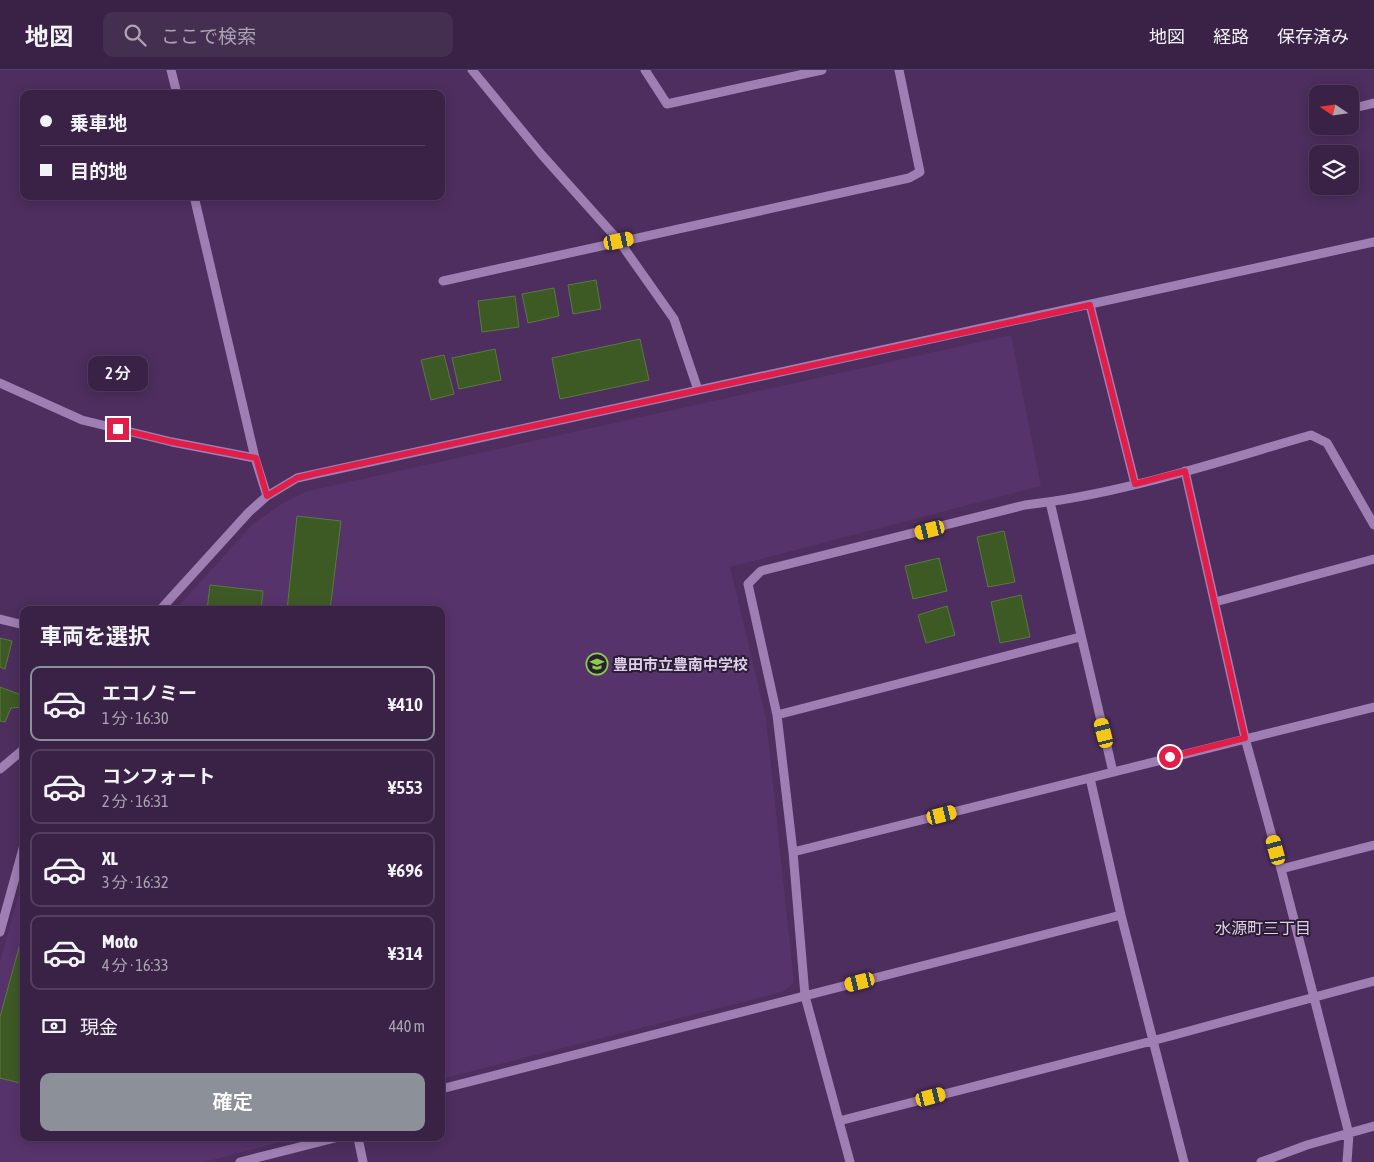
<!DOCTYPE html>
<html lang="ja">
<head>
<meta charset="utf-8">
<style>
  :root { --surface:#3a2246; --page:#452f51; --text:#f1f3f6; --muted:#aba4b3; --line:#543f5f; --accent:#8c9099 }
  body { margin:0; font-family:"Asap Condensed","Noto Sans JP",sans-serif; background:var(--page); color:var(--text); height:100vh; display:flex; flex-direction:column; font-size:19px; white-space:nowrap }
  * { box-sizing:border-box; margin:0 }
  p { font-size:16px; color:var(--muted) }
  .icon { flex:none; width:28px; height:28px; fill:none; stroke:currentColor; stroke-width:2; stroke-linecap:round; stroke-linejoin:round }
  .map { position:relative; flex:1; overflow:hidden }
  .side { position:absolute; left:20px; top:536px; width:425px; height:535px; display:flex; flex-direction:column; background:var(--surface); border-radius:10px; box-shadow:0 2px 12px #0003,0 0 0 1px var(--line) }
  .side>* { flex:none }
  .guide { position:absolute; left:20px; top:20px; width:425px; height:110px; border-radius:10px; box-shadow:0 2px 12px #0003,0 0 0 1px var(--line); display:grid; align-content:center; height:110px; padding:0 20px; background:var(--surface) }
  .needle { width:32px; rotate:283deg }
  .controls { position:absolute; left:1309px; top:15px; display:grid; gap:10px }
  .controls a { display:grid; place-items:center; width:50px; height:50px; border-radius:10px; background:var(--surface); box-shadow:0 2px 12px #0003,0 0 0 1px var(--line); font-size:25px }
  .end { position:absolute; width:22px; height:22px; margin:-11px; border:6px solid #e11d48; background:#fff; box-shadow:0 0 0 2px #fff }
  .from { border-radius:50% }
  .bubble { position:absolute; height:35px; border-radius:10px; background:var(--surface); box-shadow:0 2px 12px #0003,0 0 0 1px var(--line); font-size:16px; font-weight:600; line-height:35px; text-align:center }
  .car { position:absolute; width:15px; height:30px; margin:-15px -8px; border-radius:6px; box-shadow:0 0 4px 1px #0007; background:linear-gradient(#f5c518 24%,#345 0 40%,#f5c518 0 76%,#345 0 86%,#f5c518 0) }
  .guide b { display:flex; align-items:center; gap:18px; height:48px; font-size:19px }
  .guide b+b { border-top:1px solid var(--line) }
  .guide i { width:12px; height:12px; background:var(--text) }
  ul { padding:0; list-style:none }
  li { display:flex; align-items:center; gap:15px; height:75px; margin:0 10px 8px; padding:0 10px; border:2px solid var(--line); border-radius:10px }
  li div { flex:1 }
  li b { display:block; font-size:19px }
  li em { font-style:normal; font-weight:600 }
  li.active { border-color:var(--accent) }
  li>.icon { width:45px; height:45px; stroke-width:1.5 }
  h2 { padding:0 20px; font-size:22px; line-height:60px }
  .pay { display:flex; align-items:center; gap:12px; height:55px; padding:0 20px; font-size:19px }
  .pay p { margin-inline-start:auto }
  .action { display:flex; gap:10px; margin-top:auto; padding:10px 20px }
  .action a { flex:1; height:58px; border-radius:10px; background:var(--accent); color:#fff; font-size:20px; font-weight:600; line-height:58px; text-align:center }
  header { display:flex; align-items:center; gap:30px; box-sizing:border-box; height:70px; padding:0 25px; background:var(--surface); border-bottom:1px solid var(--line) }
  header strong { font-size:24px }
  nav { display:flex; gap:28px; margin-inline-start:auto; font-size:18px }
  .search { width:350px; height:45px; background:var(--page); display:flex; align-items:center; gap:12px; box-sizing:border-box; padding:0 18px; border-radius:10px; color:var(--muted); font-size:19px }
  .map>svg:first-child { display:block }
  .built { fill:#57336b }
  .building { fill:#3e5a24; stroke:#5a7941 }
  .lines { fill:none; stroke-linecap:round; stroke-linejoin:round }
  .minor { stroke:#9f7eb3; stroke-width:9 }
  .route { stroke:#e11d48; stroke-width:6 }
  .labels { text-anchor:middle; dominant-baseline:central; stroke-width:4; stroke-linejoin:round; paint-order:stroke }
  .poi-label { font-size:15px; font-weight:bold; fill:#dfcdea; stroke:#2b1e34; text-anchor:start }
  .neighbourhood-label { font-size:16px; fill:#dfcdea; stroke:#2b1e34 }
</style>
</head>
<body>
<header>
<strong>地図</strong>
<div class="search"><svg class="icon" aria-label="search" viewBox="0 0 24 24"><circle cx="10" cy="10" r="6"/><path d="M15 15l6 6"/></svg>ここで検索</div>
<nav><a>地図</a><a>経路</a><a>保存済み</a></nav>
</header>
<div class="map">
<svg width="1374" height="1092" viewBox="0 0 1374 1092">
  <rect width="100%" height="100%" fill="#4d2e5e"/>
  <path class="built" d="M1011,265L1041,416L730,497L766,648L794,913L782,922L441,1009V540H175L253,454L283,433L308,421Z
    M24,805V1068H295L205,1092H0V892Z"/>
  <path class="building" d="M596,210L601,239L573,244L568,215Z
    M554,218L559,246L528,253L522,224Z
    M515,226L519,257L482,262L478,231Z
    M640,269L649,310L560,329L552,288Z
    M495,279L501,310L459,319L452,288Z
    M444,285L454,324L431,330L421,290Z
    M297,446L341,451L330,540H287Z
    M1004,461L1015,512L988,517L977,467Z
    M939,488L947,521L913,529L905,496Z
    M210,515L263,521L261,540H207Z
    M1021,525L1030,567L1000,573L991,532Z
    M947,536L955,565L926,573L918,545Z
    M0,568L12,571L5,599L0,597Z
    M0,617L24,626L23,637L11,638L5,652L0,651Z
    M23,863L24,864V1014L0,1008V947Z"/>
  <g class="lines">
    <path class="minor" d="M171,0L177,24
      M472,0L542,85L619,171L674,249L698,320
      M645,0L667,34L822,0
      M1350,39L1374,33
      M194,126L255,388L267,426
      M443,211L909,108L920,102L899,0
      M1090,235L1135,414
      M0,313L82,350L172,372L255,388
      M1185,401L1245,668L1281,799L1349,1064L1347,1092
      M1050,432L1113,702
      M1215,532L1374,489
      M160,540L249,442L267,426L297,408L1374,172
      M0,549L24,555
      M777,645L1080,567
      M0,699L24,679
      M1090,708L1121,845L1184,1092
      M793,782L1374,637
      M1281,799L1374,775
      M0,862L24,775
      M441,1019L1121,845
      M839,1051L1152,971L1374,911
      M358,1068L363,1092
      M240,1092L335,1068
      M850,1092L805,926L793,782L777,645L748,514L761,501L1025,435C1122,424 1217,392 1311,365L1327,373L1374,455
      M1261,1092L1307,1075L1374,1056"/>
  </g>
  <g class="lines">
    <path class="route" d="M118,359L172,372L256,388L267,426L297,408L318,403L1090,235L1135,414L1185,401L1245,668L1170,687"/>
  </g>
  <defs>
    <g id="school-ring" transform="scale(1.125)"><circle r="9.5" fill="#2b1e34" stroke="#8ace47" stroke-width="1.5"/><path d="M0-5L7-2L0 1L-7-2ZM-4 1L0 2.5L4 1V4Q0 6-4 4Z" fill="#8ace47"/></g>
  </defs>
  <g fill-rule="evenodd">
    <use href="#school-ring" x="597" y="594"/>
  </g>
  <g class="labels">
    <g class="poi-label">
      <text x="613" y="594">豊田市立豊南中学校</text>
    </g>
    <g class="neighbourhood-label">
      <text x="1263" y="858">水源町三丁目</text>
    </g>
  </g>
</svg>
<div class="controls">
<a><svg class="needle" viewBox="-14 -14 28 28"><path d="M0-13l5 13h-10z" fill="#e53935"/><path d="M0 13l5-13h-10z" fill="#aba4b3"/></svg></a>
<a><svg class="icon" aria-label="layers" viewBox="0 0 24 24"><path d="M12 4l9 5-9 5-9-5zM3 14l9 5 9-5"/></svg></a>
</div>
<i class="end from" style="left:1170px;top:687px"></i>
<i class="end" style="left:118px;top:359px"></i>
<div class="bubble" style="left:88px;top:286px;width:60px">2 分</div>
<i class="car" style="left:619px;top:171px;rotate:78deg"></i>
<i class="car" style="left:930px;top:460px;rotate:256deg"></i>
<i class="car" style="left:1104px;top:663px;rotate:346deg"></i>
<i class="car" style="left:942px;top:745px;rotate:76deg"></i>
<i class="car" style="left:1276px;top:780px;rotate:345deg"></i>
<i class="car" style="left:860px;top:912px;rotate:256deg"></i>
<i class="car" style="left:931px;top:1027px;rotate:76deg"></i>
<div class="guide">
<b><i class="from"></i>乗車地</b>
<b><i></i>目的地</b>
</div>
<section class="side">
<h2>車両を選択</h2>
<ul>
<li class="active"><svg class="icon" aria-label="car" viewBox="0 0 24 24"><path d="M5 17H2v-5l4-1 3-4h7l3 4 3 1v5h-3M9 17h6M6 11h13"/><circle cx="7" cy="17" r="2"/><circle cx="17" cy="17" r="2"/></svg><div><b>エコノミー</b><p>1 分 · 16:30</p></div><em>¥410</em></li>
<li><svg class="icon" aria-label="car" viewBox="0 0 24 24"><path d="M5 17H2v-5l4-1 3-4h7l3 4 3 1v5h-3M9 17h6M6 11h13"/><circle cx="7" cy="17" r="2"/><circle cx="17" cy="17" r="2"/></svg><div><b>コンフォート</b><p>2 分 · 16:31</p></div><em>¥553</em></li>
<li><svg class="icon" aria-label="car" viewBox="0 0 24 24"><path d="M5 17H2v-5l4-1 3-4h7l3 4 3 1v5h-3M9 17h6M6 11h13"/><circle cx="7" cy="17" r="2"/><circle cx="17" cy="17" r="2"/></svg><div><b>XL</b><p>3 分 · 16:32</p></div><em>¥696</em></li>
<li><svg class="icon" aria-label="car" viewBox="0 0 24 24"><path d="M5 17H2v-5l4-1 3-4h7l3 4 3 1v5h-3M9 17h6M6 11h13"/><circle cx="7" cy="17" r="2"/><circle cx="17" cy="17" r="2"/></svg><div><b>Moto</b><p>4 分 · 16:33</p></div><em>¥314</em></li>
</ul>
<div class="pay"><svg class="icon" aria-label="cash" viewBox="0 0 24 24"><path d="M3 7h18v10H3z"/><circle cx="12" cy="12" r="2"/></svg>現金<p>440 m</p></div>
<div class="action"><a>確定</a></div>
</section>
</div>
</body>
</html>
